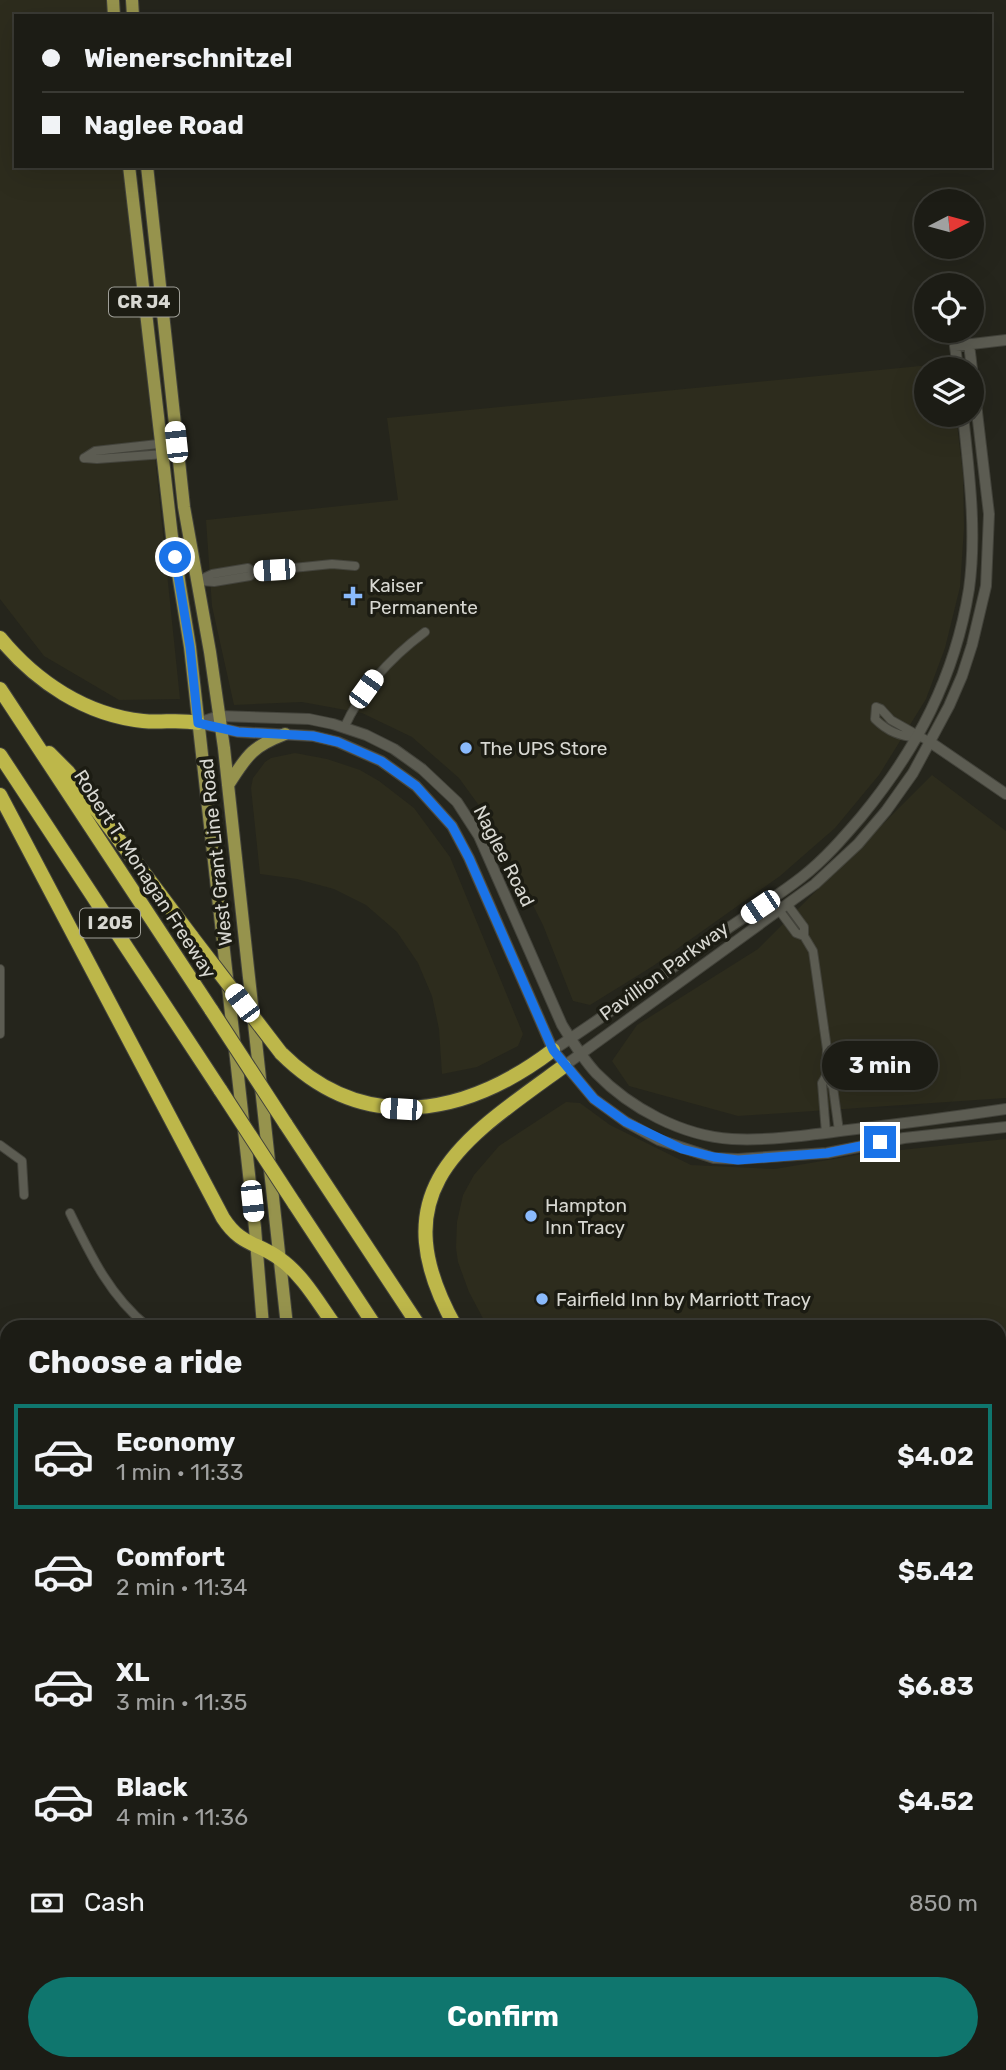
<!DOCTYPE html>
<html lang="en">
<head>
<meta charset="utf-8">
<style>
  :root { --surface:#1c1c15; --page:#292922; --text:#f1f3f6; --muted:#a0a1a0; --line:#3a3a34; --accent:#0f766e }
  body { margin:0; font-family:Rubik,sans-serif; background:var(--page); color:var(--text); height:100vh; display:flex; flex-direction:column; font-size:26px; white-space:nowrap }
  * { box-sizing:border-box; margin:0 }
  p { font-size:23px; color:var(--muted) }
  .icon { flex:none; width:38px; height:38px; fill:none; stroke:currentColor; stroke-width:2; stroke-linecap:round; stroke-linejoin:round }
  .map { position:relative; flex:1; overflow:hidden }
  .details { position:absolute; left:0px; top:1320px; width:1006px; height:751px; display:flex; flex-direction:column; background:var(--surface); border-radius:21px 21px 0 0; box-shadow:0 7px 28px #0002,0 0 0 2px var(--line) }
  .details>* { flex:none }
  .top-card { position:absolute; left:14px; top:14px; width:978px; height:154px; border-radius:0px; box-shadow:0 7px 28px #0002,0 0 0 2px var(--line); display:grid; align-content:center; height:154px; padding:0 28px; background:var(--surface) }
  .needle { width:46px; rotate:84deg }
  .buttons { position:absolute; left:914px; top:189px; display:grid; gap:14px }
  .buttons a { display:grid; place-items:center; width:70px; height:70px; border-radius:50%; background:var(--surface); box-shadow:0 7px 28px #0002,0 0 0 2px var(--line); font-size:35px }
  .end { position:absolute; width:32px; height:32px; margin:-16px; border:9px solid #1a73e8; background:#fff; box-shadow:0 0 0 4px #fff }
  .from { border-radius:50% }
  .bubble { position:absolute; height:49px; border-radius:24px; background:var(--surface); box-shadow:0 7px 28px #0002,0 0 0 2px var(--line); font-size:23px; font-weight:700; line-height:49px; text-align:center }
  .car { position:absolute; width:21px; height:42px; margin:-21px -10px; border-radius:9px; box-shadow:0 0 5px 2px #0007; background:linear-gradient(#fff 24%,#345 0 40%,#fff 0 76%,#345 0 86%,#fff 0) }
  .top-card b { display:flex; align-items:center; gap:24px; height:66px; font-size:26px }
  .top-card b+b { border-top:2px solid var(--line) }
  .top-card i { width:18px; height:18px; background:var(--text) }
  ul { padding:0; list-style:none }
  li { display:flex; align-items:center; gap:21px; height:105px; margin:0 14px 10px; padding:0 14px; border:4px solid transparent; border-radius:0px }
  li div { flex:1 }
  li b { display:block; font-size:26px }
  li em { font-style:normal; font-weight:700 }
  li.on { border-color:var(--accent) }
  li>.icon { width:63px; height:63px; stroke-width:1.5 }
  h2 { padding:0 28px; font-size:32px; line-height:84px }
  .pay { display:flex; align-items:center; gap:18px; height:77px; padding:0 28px; font-size:26px }
  .pay p { margin-inline-start:auto }
  .cta { display:flex; gap:14px; margin-top:auto; padding:14px 28px }
  .cta a { flex:1; height:80px; border-radius:42px; background:var(--accent); color:#fff; font-size:28px; font-weight:700; line-height:80px; text-align:center }
  .map>svg:first-child { display:block }
  .built { fill:#2d2c1d }
  .green { fill:#3d3b0c }
  .lines { fill:none; stroke-linecap:round; stroke-linejoin:round }
  .street-casing { stroke:#43433b; stroke-width:10 }
  .secondary-casing { stroke:#43433b; stroke-width:12 }
  .primary-casing { stroke:#43433b; stroke-width:14 }
  .highway-casing { stroke:#43433b; stroke-width:16 }
  .street { stroke:#5c5c52; stroke-width:8 }
  .secondary { stroke:#5c5c52; stroke-width:10 }
  .primary { stroke:#96934d; stroke-width:12 }
  .highway { stroke:#bdb74a; stroke-width:14 }
  .highway-bridge-casing { stroke:#43433b; stroke-width:16; stroke-linecap:butt }
  .highway-bridge { stroke:#bdb74a; stroke-width:14 }
  .route { stroke:#1a73e8; stroke-width:9 }
  .poi-dot { fill:#8abafc; stroke:#1c1c13; stroke-width:2.5 }
  .labels { text-anchor:middle; dominant-baseline:central; stroke-width:7; stroke-linejoin:round; paint-order:stroke }
  .shield { fill:#1c1c13; stroke:#a0a099; stroke-width:2 }
  .shield-label { font-size:18px; font-weight:bold; fill:#d8d8d2 }
  .poi-label { font-size:19px; fill:#d8d8d2; stroke:#1c1c13; text-anchor:start }
  .street-label { font-size:19px; fill:#d8d8d2; stroke:#1c1c13 }
</style>
</head>
<body>
<div class="map">
<svg width="1006" height="2070" viewBox="0 0 1006 2070">
  <rect width="100%" height="100%" fill="#25251c"/>
  <path class="built" d="M0,0H108L110,16H16V166H125L180,699L119,700L44,656L0,599Z
    M951,363V369H926V415H956L963,475L964,528L960,587L945,648L926,699L879,775L835,828L780,876L653,966L590,1005L573,1001L543,925L491,822L459,778L412,737L362,713L302,702L234,705L212,606L206,520L398,500L387,418Z
    M295,753L327,759L360,770L379,781L414,808L450,857L523,1034L518,1046L477,1067L442,1074L439,1029L432,996L418,963L397,932L366,905L334,889L297,879L260,874L251,788L253,778L265,762L271,758Z
    M932,775L1006,831V1098L738,1116L629,1086L612,1061L637,1025L758,949Z
    M566,1102L580,1103L610,1125L691,1165L775,1169L863,1154L1006,1139V1909L999,1910V1326H487L469,1292L458,1262L456,1248L457,1222L463,1195L474,1175L499,1146Z"/>
  <path class="green" d="M1006,1909V2070H952L947,2063H999V1910Z
    M103,2063H186L187,2070H103Z"/>
  <g class="lines">
    <g class="street-casing">
      <path id="street" d="M84,458L95,451L176,442
        M84,458L97,459L178,453
        M197,581L212,574L248,568L254,572L332,564L355,566
        M200,581L214,582L250,576L254,572
        M344,728C362,688 390,658 425,632
        M918,738C900,736 888,732 875,719L876,707L881,709L891,720L930,742
        M787,904L804,927V936L813,951L827,1049L826,1076L822,1083L826,1133
        M779,910L796,933L804,936
        M0,969V1034
        M826,1076L833,1087L839,1131
        M0,1145L22,1161L24,1195
        M70,1213C91,1256 110,1296 147,1326
        M0,1425L7,1431
        M0,1662L7,1664
        M0,1819L7,1822
        M0,1946H7
        M0,2050L7,2049
        M91,2063L92,2070
        M733,2063L734,2070"/>
    </g>
    <g class="secondary-casing">
      <path id="secondary" d="M958,369L955,346L1006,340
        M198,723L238,732L313,736L338,742L381,761L416,786L452,826L469,858L553,1050L594,1099L626,1122L659,1140L714,1158L738,1159L827,1153L904,1138L1006,1127
        M198,723L219,716L309,719L333,724L366,735L394,749L422,769L457,802L479,836L562,1025C572,1041 583,1059 596,1073C630,1108 682,1136 732,1139C770,1141 810,1135 848,1130C901,1124 953,1117 1006,1109
        M930,742L1006,794
        M553,1050C608,1014 661,976 714,938C743,917 774,899 802,877C824,860 843,838 861,817C917,749 955,677 969,589C977,532 969,472 963,415
        M564,1066L815,884L858,844L886,811L913,773L949,706L962,676L972,645L986,586L989,514L969,344
        M0,1744L7,1746
        M0,1758L7,1760"/>
    </g>
    <g class="primary-casing">
      <path id="primary" d="M113,0L114,16
        M132,0L133,16
        M129,166L172,537L190,647L255,1228L263,1326
        M147,166L184,507L210,652L224,748L287,1326
        M228,785C247,756 251,747 285,734
        M347,2063L348,2070
        M367,2063V2070"/>
    </g>
    <g class="highway-casing">
      <path id="highway" d="M0,638C36,682 86,715 143,721C162,723 179,719 198,723
        M0,689L212,1011
        M49,753L68,772L192,937
        M0,755L221,1091
        M0,795L223,1218C241,1246 257,1242 280,1259C303,1275 319,1304 335,1326
        M281,1053C364,1136 466,1116 553,1050
        M285,1123L419,1326
        M294,1203L375,1326
        M455,1326C379,1189 462,1140 564,1066
        M858,2063L863,2070
        M902,2063L906,2070"/>
    </g>
    <use href="#street" class="street"/>
    <use href="#secondary" class="secondary"/>
    <use href="#primary" class="primary"/>
    <use href="#highway" class="highway"/>
    <g class="highway-bridge-casing">
      <path id="highway-bridge" d="M192,937L281,1053
        M212,1011L285,1123
        M221,1091L294,1203"/>
    </g>
    <use href="#highway-bridge" class="highway-bridge"/>
  </g>
  <g class="lines">
    <path class="route" d="M175,557L190,647L198,723L238,732L313,736L338,742L381,761L416,786L452,826L469,858L553,1050L594,1099L626,1122L682,1149L714,1157L738,1160L827,1153L880,1142"/>
  </g>
  <g class="poi-dot">
    <path d="M349.5 585.5h7v7h7v7h-7v7h-7v-7h-7v-7h7z"/>
    <circle cx="466" cy="748" r="7"/>
    <circle cx="531" cy="1216" r="7"/>
    <circle cx="542" cy="1299" r="7"/>
  </g>
  <g class="labels">
    <g class="shield">
      <rect x="109" y="287.5" width="70" height="29" rx="5"/>
      <rect x="80" y="908.5" width="60" height="29" rx="5"/>
    </g>
    <g class="shield-label">
      <text x="144" y="302">CR J4</text>
      <text x="110" y="923">I 205</text>
    </g>
    <g class="poi-label">
      <text x="369" y="585">Kaiser<tspan x="369" dy="22">Permanente</tspan></text>
      <text x="480" y="748">The UPS Store</text>
      <text x="545" y="1205">Hampton<tspan x="545" dy="22">Inn Tracy</tspan></text>
      <text x="556" y="1299">Fairfield Inn by Marriott Tracy</text>
    </g>
    <g class="street-label">
      <text transform="translate(216 852) rotate(-96)">West Grant Line Road</text>
      <text transform="translate(504 856) rotate(63)">Naglee Road</text>
      <text transform="translate(145 874) rotate(57)">Robert T. Monagan Freeway</text>
      <text transform="translate(664 971) rotate(-36)">Pavillion Parkway</text>
    </g>
  </g>
</svg>
<div class="buttons">
<a><svg class="needle" viewBox="-14 -14 28 28"><path d="M0-13l5 13h-10z" fill="#e53935"/><path d="M0 13l5-13h-10z" fill="#a0a1a0"/></svg></a>
<a><svg class="icon" aria-label="locate" viewBox="0 0 24 24"><circle cx="12" cy="12" r="6"/><path d="M12 2v4M12 18v4M2 12h4M18 12h4"/></svg></a>
<a><svg class="icon" aria-label="layers" viewBox="0 0 24 24"><path d="M12 4l9 5-9 5-9-5zM3 14l9 5 9-5"/></svg></a>
</div>
<i class="end from" style="left:175px;top:557px"></i>
<i class="end" style="left:880px;top:1142px"></i>
<div class="bubble" style="left:822px;top:1041px;width:116px">3 min</div>
<i class="car" style="left:176px;top:442px;rotate:354deg"></i>
<i class="car" style="left:274px;top:570px;rotate:266deg"></i>
<i class="car" style="left:366px;top:689px;rotate:36deg"></i>
<i class="car" style="left:760px;top:907px;rotate:236deg"></i>
<i class="car" style="left:242px;top:1003px;rotate:323deg"></i>
<i class="car" style="left:401px;top:1109px;rotate:274deg"></i>
<i class="car" style="left:252px;top:1201px;rotate:174deg"></i>
<div class="top-card">
<b><i class="from"></i>Wienerschnitzel</b>
<b><i></i>Naglee Road</b>
</div>
<section class="details">
<h2>Choose a ride</h2>
<ul>
<li class="on"><svg class="icon" aria-label="car" viewBox="0 0 24 24"><path d="M5 17H2v-5l4-1 3-4h7l3 4 3 1v5h-3M9 17h6M6 11h13"/><circle cx="7" cy="17" r="2"/><circle cx="17" cy="17" r="2"/></svg><div><b>Economy</b><p>1 min · 11:33</p></div><em>$4.02</em></li>
<li><svg class="icon" aria-label="car" viewBox="0 0 24 24"><path d="M5 17H2v-5l4-1 3-4h7l3 4 3 1v5h-3M9 17h6M6 11h13"/><circle cx="7" cy="17" r="2"/><circle cx="17" cy="17" r="2"/></svg><div><b>Comfort</b><p>2 min · 11:34</p></div><em>$5.42</em></li>
<li><svg class="icon" aria-label="car" viewBox="0 0 24 24"><path d="M5 17H2v-5l4-1 3-4h7l3 4 3 1v5h-3M9 17h6M6 11h13"/><circle cx="7" cy="17" r="2"/><circle cx="17" cy="17" r="2"/></svg><div><b>XL</b><p>3 min · 11:35</p></div><em>$6.83</em></li>
<li><svg class="icon" aria-label="car" viewBox="0 0 24 24"><path d="M5 17H2v-5l4-1 3-4h7l3 4 3 1v5h-3M9 17h6M6 11h13"/><circle cx="7" cy="17" r="2"/><circle cx="17" cy="17" r="2"/></svg><div><b>Black</b><p>4 min · 11:36</p></div><em>$4.52</em></li>
</ul>
<div class="pay"><svg class="icon" aria-label="cash" viewBox="0 0 24 24"><path d="M3 7h18v10H3z"/><circle cx="12" cy="12" r="2"/></svg>Cash<p>850 m</p></div>
<div class="cta"><a>Confirm</a></div>
</section>
</div>
</body>
</html>
